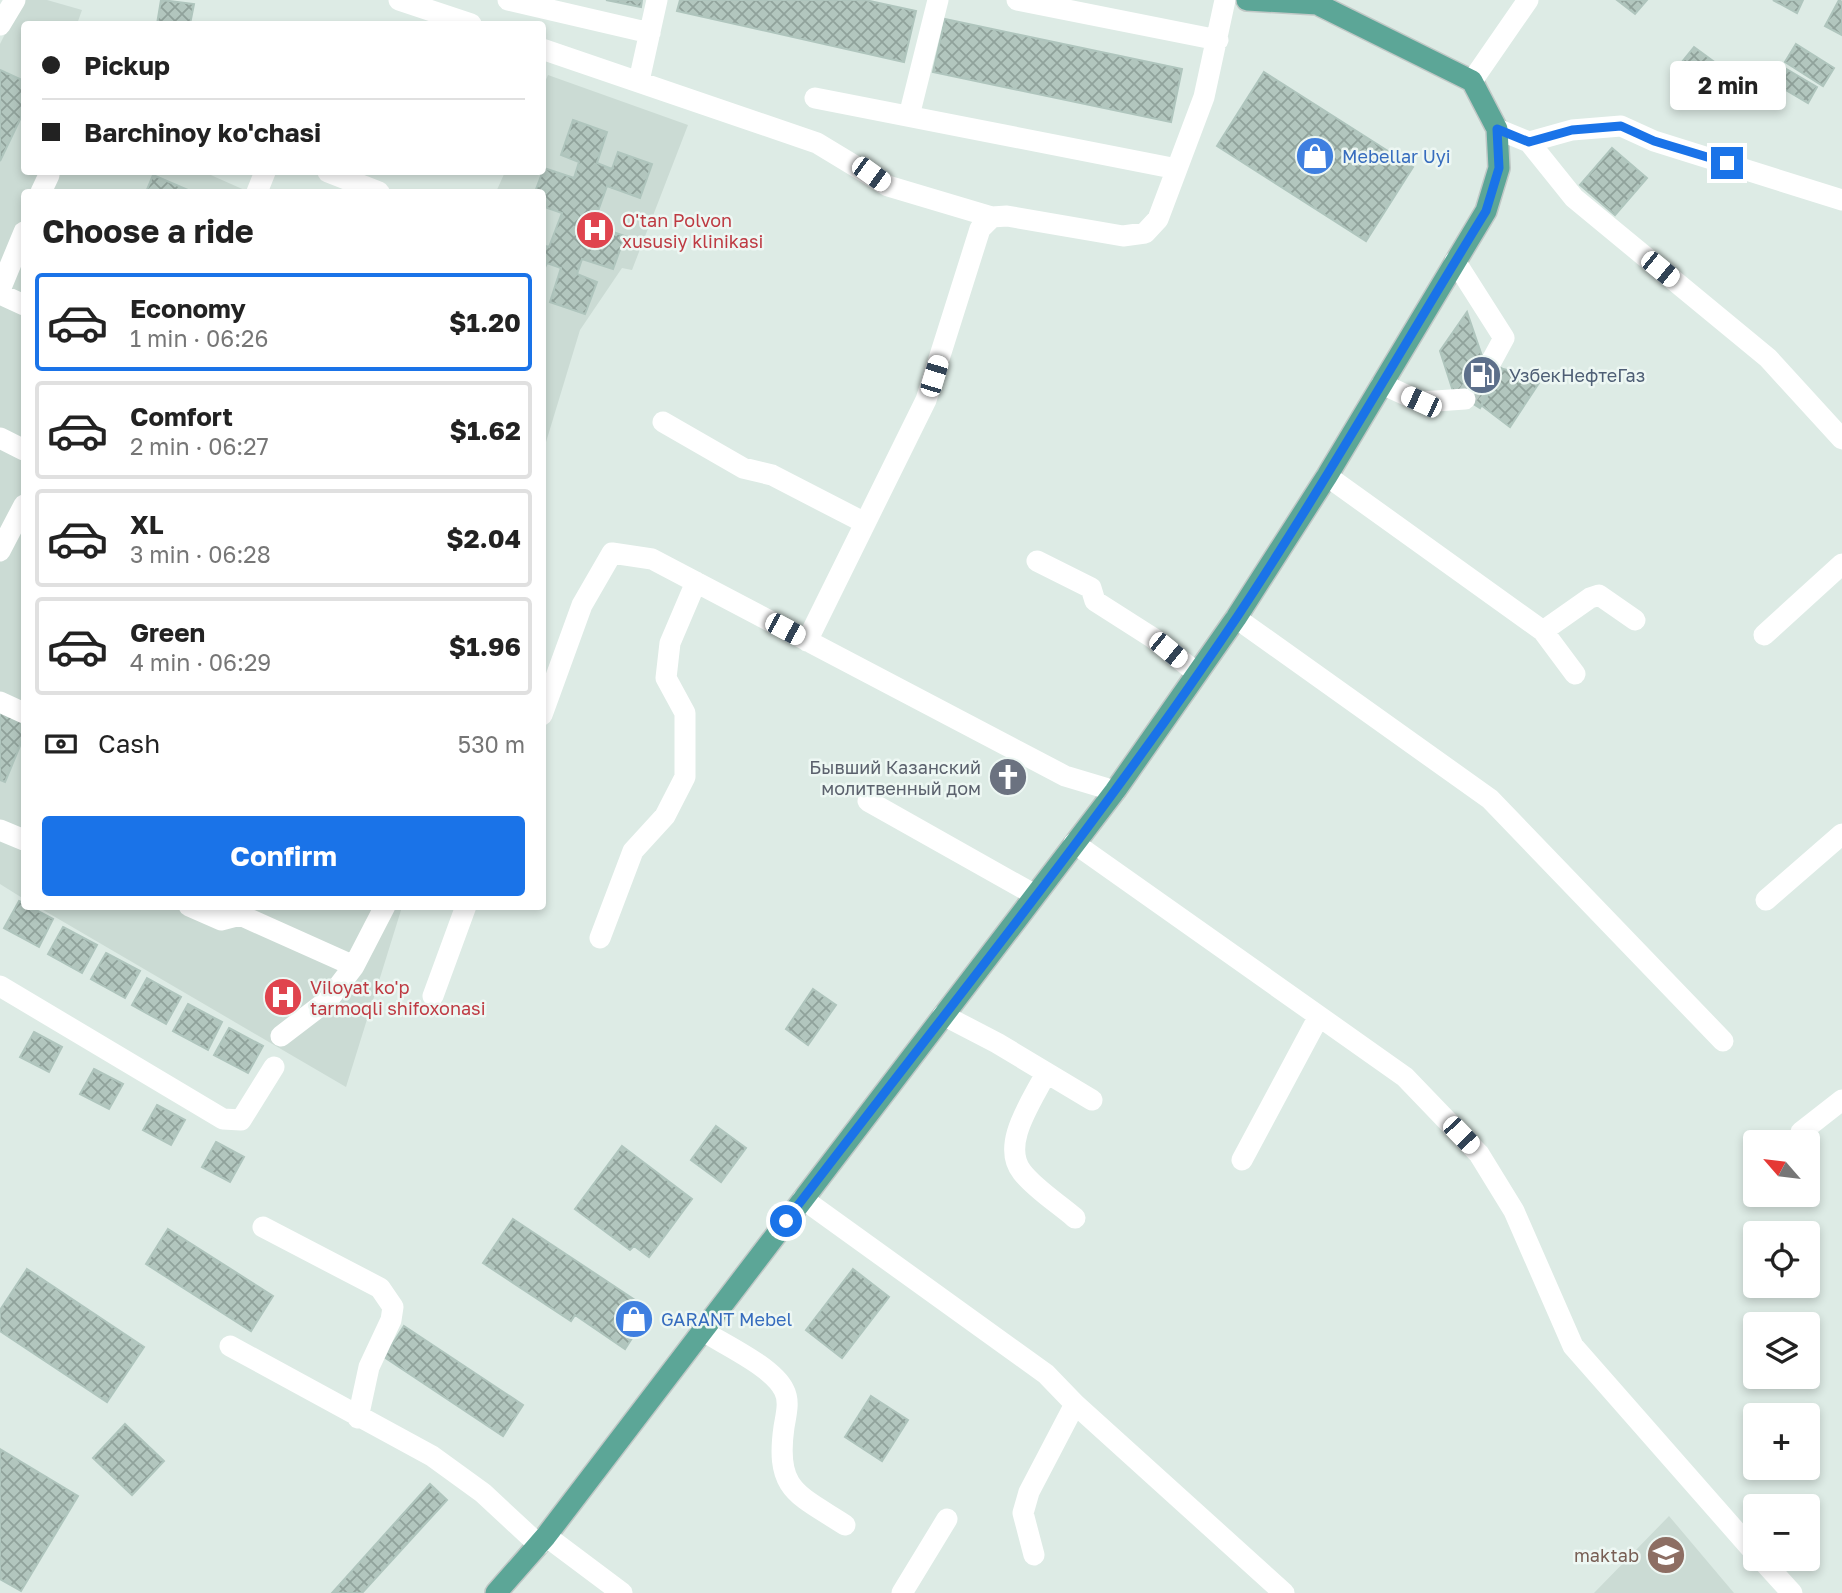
<!DOCTYPE html>
<html lang="en">
<head>
<meta charset="utf-8">
<style>
  :root { --surface:#fff; --page:#f6f6f6; --text:#222; --muted:#767676; --line:#e0e0e0; --accent:#1a73e8 }
  body { margin:0; font-family:"Golos Text",sans-serif; background:var(--page); color:var(--text); height:100vh; display:flex; flex-direction:column; font-size:26px; white-space:nowrap }
  * { box-sizing:border-box; margin:0 }
  p { font-size:23px; color:var(--muted) }
  .icon { flex:none; width:38px; height:38px; fill:none; stroke:currentColor; stroke-width:2; stroke-linecap:round; stroke-linejoin:round }
  .map { position:relative; flex:1; overflow:hidden }
  .sheet { position:absolute; left:21px; top:189px; width:525px; height:721px; display:flex; flex-direction:column; background:var(--surface); border-radius:7px; box-shadow:0 4px 10px #0003 }
  .sheet>* { flex:none }
  .banner { position:absolute; left:21px; top:21px; width:525px; height:154px; border-radius:7px; box-shadow:0 4px 10px #0003; display:grid; align-content:center; height:154px; padding:0 21px; background:var(--surface) }
  .needle { width:46px; rotate:298deg }
  .fabs { position:absolute; left:1743px; top:1130px; display:grid; gap:14px }
  .fabs a { display:grid; place-items:center; width:77px; height:77px; border-radius:7px; background:var(--surface); box-shadow:0 4px 10px #0003; font-size:35px }
  .end { position:absolute; width:32px; height:32px; margin:-16px; border:9px solid #1a73e8; background:#fff; box-shadow:0 0 0 4px #fff }
  .from { border-radius:50% }
  .bubble { position:absolute; height:49px; border-radius:7px; background:var(--surface); box-shadow:0 4px 10px #0003; font-size:23px; font-weight:700; line-height:49px; text-align:center }
  .car { position:absolute; width:21px; height:42px; margin:-21px -10px; border-radius:9px; box-shadow:0 0 5px 2px #0007; background:linear-gradient(#fff 24%,#345 0 40%,#fff 0 76%,#345 0 86%,#fff 0) }
  .banner b { display:flex; align-items:center; gap:24px; height:66px; font-size:26px }
  .banner b+b { border-top:2px solid var(--line) }
  .banner i { width:18px; height:18px; background:var(--text) }
  ul { padding:0; list-style:none }
  li { display:flex; align-items:center; gap:21px; height:98px; margin:0 14px 10px; padding:0 7px; border:4px solid var(--line); border-radius:7px }
  li div { flex:1 }
  li b { display:block; font-size:26px }
  li em { font-style:normal; font-weight:700 }
  li.on { border-color:var(--accent) }
  li>.icon { width:63px; height:63px; stroke-width:1.5 }
  h2 { padding:0 21px; font-size:32px; line-height:84px }
  .pay { display:flex; align-items:center; gap:18px; height:77px; padding:0 21px; font-size:26px }
  .pay p { margin-inline-start:auto }
  .cta { display:flex; gap:14px; margin-top:auto; padding:14px 21px }
  .cta a { flex:1; height:80px; border-radius:7px; background:var(--accent); color:#fff; font-size:28px; font-weight:700; line-height:80px; text-align:center }
  .map>svg:first-child { display:block }
  .built { fill:#cbdbd4 }
  .building { fill:url(#building-cross-hatch); stroke:#afc5bd; stroke-width:2 }
  .lines { fill:none; stroke-linecap:round; stroke-linejoin:round }
  .minor-tunnel { stroke:#b7c8c2; stroke-width:21; stroke-dasharray:21 10; stroke-linecap:butt }
  .major-casing { stroke:#c0c8c6; stroke-width:24 }
  .minor { stroke:#fff; stroke-width:21 }
  .major { stroke:#5ca697; stroke-width:21 }
  .route { stroke:#1a73e8; stroke-width:9 }
  .labels { text-anchor:middle; dominant-baseline:central; stroke-width:5; stroke-linejoin:round; paint-order:stroke }
  .shop-label { font-size:18px; fill:#366cbe; stroke:#edf7f3; text-anchor:start }
  .health-label { font-size:18px; fill:#be3a42; stroke:#edf7f3; text-anchor:start }
  .service-label { font-size:18px; fill:#4e5e75; stroke:#edf7f3; text-anchor:start }
  .worship-label { font-size:18px; fill:#5b616d; stroke:#edf7f3; text-anchor:end }
  .education-label { font-size:18px; fill:#785e54; stroke:#edf7f3; text-anchor:end }
</style>
</head>
<body>
<div class="map">
<svg width="1842" height="1593" viewBox="0 0 1842 1593">
  <defs>
    <pattern id="building-cross-hatch" width="8" height="8" patternUnits="userSpaceOnUse" patternTransform="scale(1.75)"><rect width="8" height="8" fill="#b2c6be"/><path d="M0 0l8 8M0 8l8-8" fill="none" stroke="#90a29b"/></pattern>
  </defs>
  <rect width="100%" height="100%" fill="#ddebe5"/>
  <path class="built" d="M22,0H47L82,10L77,24H24V172H204L249,192H24V899L0,884V44Z
    M548,75L688,125L632,270L622,268L580,330L543,452L542,192H496L505,172H542L543,87Z
    M38,907H402L346,1087Z
    M1669,1516L1734,1593H1594Z"/>
  <path class="building" d="M161,0L194,4L190,24H157Z
    M606,0H642L641,7Z
    M680,0H865L916,11L904,62L677,11Z
    M1617,0H1647L1635,14Z
    M1773,0H1803L1797,13Z
    M1839,0L1842,2V35L1825,26Z
    M945,19L1182,69L1171,122L933,72Z
    M1796,44L1834,68L1823,86L1785,62Z
    M1694,47L1717,64L1699,86L1677,68Z
    M1778,64L1817,87L1808,103L1769,80Z
    M0,70L24,81V111L0,161Z
    M1264,72L1413,167L1366,241L1217,146Z
    M573,120L607,132L597,163L612,169L618,152L652,164L640,198L607,186L593,225L625,236L613,269L582,259L577,274L597,282L585,314L550,302L561,268L547,263L542,274V245L549,247L562,213L542,206V192H535L544,168L574,178L579,162L561,155Z
    M1612,148L1647,178L1615,215L1580,185Z
    M153,175L188,190L187,192H146Z
    M1467,312L1482,356L1503,369L1480,408L1453,391L1440,351Z
    M1503,369L1529,375L1539,383L1510,427L1481,405Z
    M0,706L24,716V736L5,782L0,780Z
    M19,901L53,919L39,947L4,928Z
    M63,927L97,945L82,973L48,954Z
    M106,953L140,971L125,998L91,979Z
    M147,978L181,997L166,1024L132,1005Z
    M813,989L836,1005L808,1045L786,1029Z
    M188,1004L222,1022L208,1050L173,1031Z
    M229,1028L263,1046L248,1073L214,1055Z
    M34,1032L62,1047L49,1072L20,1057Z
    M94,1069L123,1084L109,1109L80,1094Z
    M157,1105L185,1120L171,1145L143,1130Z
    M716,1126L746,1148L721,1182L691,1160Z
    M216,1142L244,1157L230,1182L202,1167Z
    M622,1146L692,1199L649,1257L634,1246L630,1250L575,1209Z
    M513,1219L650,1310L625,1349L575,1315L571,1321L483,1263Z
    M168,1229L273,1296L251,1331L146,1264Z
    M27,1269L144,1347L107,1402L0,1331V1310Z
    M853,1269L889,1297L842,1358L806,1330Z
    M404,1326L523,1405L503,1436L384,1357Z
    M871,1396L908,1420L882,1461L845,1437Z
    M125,1424L164,1461L132,1495L93,1458Z
    M0,1449L78,1496L21,1591L0,1579Z
    M430,1484L447,1500L362,1593H332Z"/>
  <g class="lines">
    <path class="minor-tunnel" d="M1465,399L1491,362"/>
    <g class="major-casing">
      <path id="major" d="M1247,0L1318,4
        M496,1593L546,1536L1115,791L1236,618L1327,476L1486,211L1499,168L1497,129L1472,81L1309,0"/>
    </g>
    <path class="minor" d="M399,0L471,24
      M508,0L650,33
      M1017,0L1218,40
      M0,25L15,0
      M542,49L817,143L888,186L992,217L1007,216L1123,236L1145,233L1158,219L1204,97L1225,0
      M639,81L657,0
      M1472,81L1528,0
      M815,98L1177,169
      M909,116L938,0
      M1497,129L1529,142L1574,198L1768,358L1842,439
      M1529,142L1572,130L1621,126L1654,141L1842,200
      M328,172L379,192
      M41,192L49,175
      M257,192L265,172
      M1455,261L1504,338L1491,362
      M0,290L24,232
      M0,294L24,305
      M1382,384L1421,402L1465,399
      M663,422L743,468L772,475L865,523
      M0,438L24,450
      M1327,476L1543,631L1575,674
      M0,551L24,505
      M1037,561L1091,588L1095,601L1153,638L1197,673
      M1236,618L1490,799L1723,1041
      M1543,631L1590,598L1599,595L1635,620
      M1764,635L1842,564
      M807,641L926,400L980,229L992,217
      M0,702L24,713
      M542,715L582,605L612,553L652,559L1065,776L1115,791
      M868,801L1035,895
      M0,830L24,840
      M1074,843L1405,1077L1479,1154L1514,1211L1573,1346L1755,1553
      M1766,900L1842,834
      M189,906L221,920L240,915L354,966
      M600,938L633,851L665,816L685,777V713L666,678L670,643L696,582
      M0,986L223,1119L241,1120L274,1067
      M433,996L466,906
      M943,1015L997,1043L1092,1100
      M281,1036L328,1000L354,966L385,906
      M1046,1073C1033,1100 1000,1144 1022,1172C1035,1189 1059,1204 1075,1218
      M1801,1132L1842,1100
      M1242,1160L1318,1018
      M803,1199L1046,1374L1075,1404L1284,1593
      M263,1227L380,1288L393,1307L391,1320L369,1367L358,1418
      M703,1331C725,1345 773,1367 784,1390C790,1401 786,1415 784,1427C775,1490 797,1494 845,1525
      M230,1346L432,1456L483,1493L539,1545
      M546,1536L622,1593
      M1034,1555L1023,1513L1029,1492L1075,1404
      M1761,1559L1792,1593
      M902,1593L947,1519"/>
    <use href="#major" class="major"/>
  </g>
  <g class="lines">
    <path class="route" d="M786,1221C938,1021 1097,826 1237,617C1325,484 1403,346 1486,211L1499,168L1497,129L1529,142L1572,130L1621,126L1654,141L1727,163"/>
  </g>
  <defs>
    <g id="shop-disc" transform="scale(2.0125)"><circle r="9.5" fill="#3f7fe0" stroke="#edf7f3"/><path d="M-5-2.5h2.3a2.7 3.5 0 0 1 5.4 0H5L5.5 6h-11ZM-1.5-2.5h3a1.5 2.3 0 0 0-3 0Z" fill="#fff"/></g>
    <g id="hospital-disc" transform="scale(2.0125)"><circle r="9.5" fill="#e0444e" stroke="#edf7f3"/><path d="M-5-5h3v3.5h4V-5h3V5h-3V1.5h-4V5h-3Z" fill="#fff"/></g>
    <g id="fuel-disc" transform="scale(2.0125)"><circle r="9.5" fill="#5c6f8a" stroke="#edf7f3"/><path d="M-5.5-6h7V0h2V4h1.3V-2.5L3-4.5l.8-.8L6-3V5H2.5V1h-1V6h-7ZM-4.2-4.7v3.2H.2V-4.7Z" fill="#fff"/></g>
    <g id="church-disc" transform="scale(2.0125)"><circle r="9.5" fill="#6b7280" stroke="#edf7f3"/><path d="M-1.2-6h2.4v3.5h3.3v2.4h-3.3V6h-2.4V-.1h-3.3v-2.4h3.3Z" fill="#fff"/></g>
    <g id="school-disc" transform="scale(2.0125)"><circle r="9.5" fill="#8d6e63" stroke="#edf7f3"/><path d="M0-5L7-2L0 1L-7-2ZM-4 1L0 2.5L4 1V4Q0 6-4 4Z" fill="#fff"/></g>
  </defs>
  <g fill-rule="evenodd">
    <use href="#shop-disc" x="1315" y="156"/>
    <use href="#hospital-disc" x="595" y="230"/>
    <use href="#fuel-disc" x="1482" y="375"/>
    <use href="#church-disc" x="1008" y="777"/>
    <use href="#hospital-disc" x="283" y="997"/>
    <use href="#shop-disc" x="634" y="1319"/>
    <use href="#school-disc" x="1666" y="1555"/>
  </g>
  <g class="labels">
    <g class="shop-label">
      <text x="1342" y="156">Mebellar Uyi</text>
      <text x="661" y="1319">GARANT Mebel</text>
    </g>
    <g class="health-label">
      <text x="622" y="220">O'tan Polvon<tspan x="622" dy="21">xususiy klinikasi</tspan></text>
      <text x="310" y="987">Viloyat ko'p<tspan x="310" dy="21">tarmoqli shifoxonasi</tspan></text>
    </g>
    <g class="service-label">
      <text x="1509" y="375">УзбекНефтеГаз</text>
    </g>
    <g class="worship-label">
      <text x="981" y="767">Бывший Казанский<tspan x="981" dy="21">молитвенный дом</tspan></text>
    </g>
    <g class="education-label">
      <text x="1639" y="1555">maktab</text>
    </g>
  </g>
</svg>
<div class="fabs">
<a><svg class="needle" viewBox="-14 -14 28 28"><path d="M0-13l5 13h-10z" fill="#e53935"/><path d="M0 13l5-13h-10z" fill="#767676"/></svg></a>
<a><svg class="icon" aria-label="locate" viewBox="0 0 24 24"><circle cx="12" cy="12" r="6"/><path d="M12 2v4M12 18v4M2 12h4M18 12h4"/></svg></a>
<a><svg class="icon" aria-label="layers" viewBox="0 0 24 24"><path d="M12 4l9 5-9 5-9-5zM3 14l9 5 9-5"/></svg></a>
<a>+</a>
<a>−</a>
</div>
<i class="end from" style="left:786px;top:1221px"></i>
<i class="end" style="left:1727px;top:163px"></i>
<div class="bubble" style="left:1670px;top:61px;width:116px">2 min</div>
<i class="car" style="left:871px;top:174px;rotate:126deg"></i>
<i class="car" style="left:1660px;top:269px;rotate:129deg"></i>
<i class="car" style="left:934px;top:376px;rotate:17deg"></i>
<i class="car" style="left:1421px;top:402px;rotate:295deg"></i>
<i class="car" style="left:785px;top:629px;rotate:118deg"></i>
<i class="car" style="left:1168px;top:650px;rotate:129deg"></i>
<i class="car" style="left:1461px;top:1135px;rotate:136deg"></i>
<div class="banner">
<b><i class="from"></i>Pickup</b>
<b><i></i>Barchinoy ko'chasi</b>
</div>
<section class="sheet">
<h2>Choose a ride</h2>
<ul>
<li class="on"><svg class="icon" aria-label="car" viewBox="0 0 24 24"><path d="M5 17H2v-5l4-1 3-4h7l3 4 3 1v5h-3M9 17h6M6 11h13"/><circle cx="7" cy="17" r="2"/><circle cx="17" cy="17" r="2"/></svg><div><b>Economy</b><p>1 min · 06:26</p></div><em>$1.20</em></li>
<li><svg class="icon" aria-label="car" viewBox="0 0 24 24"><path d="M5 17H2v-5l4-1 3-4h7l3 4 3 1v5h-3M9 17h6M6 11h13"/><circle cx="7" cy="17" r="2"/><circle cx="17" cy="17" r="2"/></svg><div><b>Comfort</b><p>2 min · 06:27</p></div><em>$1.62</em></li>
<li><svg class="icon" aria-label="car" viewBox="0 0 24 24"><path d="M5 17H2v-5l4-1 3-4h7l3 4 3 1v5h-3M9 17h6M6 11h13"/><circle cx="7" cy="17" r="2"/><circle cx="17" cy="17" r="2"/></svg><div><b>XL</b><p>3 min · 06:28</p></div><em>$2.04</em></li>
<li><svg class="icon" aria-label="car" viewBox="0 0 24 24"><path d="M5 17H2v-5l4-1 3-4h7l3 4 3 1v5h-3M9 17h6M6 11h13"/><circle cx="7" cy="17" r="2"/><circle cx="17" cy="17" r="2"/></svg><div><b>Green</b><p>4 min · 06:29</p></div><em>$1.96</em></li>
</ul>
<div class="pay"><svg class="icon" aria-label="cash" viewBox="0 0 24 24"><path d="M3 7h18v10H3z"/><circle cx="12" cy="12" r="2"/></svg>Cash<p>530 m</p></div>
<div class="cta"><a>Confirm</a></div>
</section>
</div>
</body>
</html>
